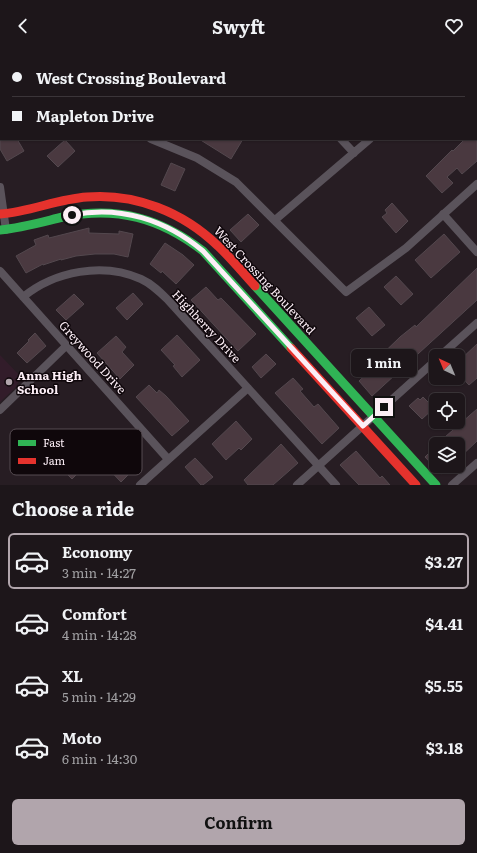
<!DOCTYPE html>
<html lang="en">
<head>
<meta charset="utf-8">
<style>
  :root { --surface:#1d161a; --page:#251f23; --text:#f1f3f6; --muted:#a09fa2; --line:#3b3539; --accent:#b1a5ac }
  body { margin:0; font-family:Literata,serif; background:var(--page); color:var(--text); height:100vh; display:flex; flex-direction:column; font-size:15px; white-space:nowrap }
  * { box-sizing:border-box; margin:0 }
  p { font-size:13px; color:var(--muted) }
  .icon { flex:none; width:22px; height:22px; fill:none; stroke:currentColor; stroke-width:2; stroke-linecap:round; stroke-linejoin:round }
  .map { position:relative; height:433px; overflow:hidden }
  .side { display:flex; flex-direction:column; background:var(--surface); flex:1 }
  .side>* { flex:none }
  .top-card { position:absolute; left:0px; top:0px; width:477px; height:88px; box-shadow:0 1px 3px #0004,0 0 0 1px var(--line); display:grid; align-content:center; height:88px; padding:0 12px; background:var(--surface) }
  .needle { width:26px; rotate:316deg }
  .controls { position:absolute; left:429px; top:297px; display:grid; gap:8px }
  .controls a { display:grid; place-items:center; width:36px; height:36px; border-radius:6px; background:var(--surface); box-shadow:0 1px 3px #0004,0 0 0 1px var(--line); font-size:20px }
  .end { position:absolute; width:18px; height:18px; margin:-9px; border:5px solid #fceef6; background:#111; box-shadow:0 0 0 2px #111 }
  .from { border-radius:50% }
  .bubble { position:absolute; height:28px; border-radius:6px; background:var(--surface); box-shadow:0 1px 3px #0004,0 0 0 1px var(--line); font-size:13px; font-weight:700; line-height:28px; text-align:center }
  .top-card b { display:flex; align-items:center; gap:14px; height:38px; font-size:15px }
  .top-card b+b { border-top:1px solid var(--line) }
  .top-card i { width:10px; height:10px; background:var(--text) }
  ul { padding:0; list-style:none }
  li { display:flex; align-items:center; gap:12px; height:56px; margin:0 8px 6px; padding:0 4px; border:2px solid transparent; border-radius:6px }
  li div { flex:1 }
  li b { display:block; font-size:15px }
  li em { font-style:normal; font-weight:700 }
  li.selected { border-color:var(--accent) }
  li>.icon { width:36px; height:36px; stroke-width:1.5 }
  h2 { padding:0 12px; font-size:18px; line-height:48px }
  .cta { display:flex; gap:8px; margin-top:auto; padding:8px 12px }
  .cta a { flex:1; height:46px; border-radius:6px; background:var(--accent); color:#111; font-size:16px; font-weight:700; line-height:46px; text-align:center }
  header { display:flex; justify-content:space-between; align-items:center; height:52px; padding:0 12px; background:var(--surface); font-size:18px; font-weight:700 }
  .map>svg:first-child { display:block }
  .built { fill:#321c2a }
  .building { fill:#4a3940; stroke:#53484e }
  .lines { fill:none; stroke-linecap:round; stroke-linejoin:round }
  .street { stroke:#5a535b; stroke-width:8 }
  .fast { stroke:#30b455; stroke-width:9 }
  .jam { stroke:#e5322d; stroke-width:9 }
  .route { stroke:#fceef6; stroke-width:5 }
  .poi-dot { fill:#b1a5ac; stroke:#0f070b; stroke-width:1.5 }
  .labels { text-anchor:middle; dominant-baseline:central; stroke-width:3; stroke-linejoin:round; paint-order:stroke }
  .street-label { font-size:12px; fill:#fceef6; stroke:#0f070b }
  .poi-label { font-size:12px; font-weight:bold; fill:#fceef6; stroke:#0f070b; text-anchor:start }
  .key { fill:#0f070b; stroke:#564c52; stroke-width:1 }
  .key-label { font-size:11px; fill:#fceef6 }
</style>
</head>
<body>
<header><svg class="icon" aria-label="back" viewBox="0 0 24 24"><path d="M15 5l-7 7 7 7"/></svg>Swyft<svg class="icon" aria-label="heart" viewBox="0 0 24 24"><path d="M12 20l-8-8c-3-5 5-10 8-4 3-6 11-1 8 4z"/></svg></header>
<div class="map">
<svg width="477" height="433" viewBox="0 0 477 433">
  <rect width="100%" height="100%" fill="#271d23"/>
  <path class="built" d="M0,303L21,325L15,336L0,350Z"/>
  <path class="building" d="M0,87H17L24,99L7,109L0,97Z
    M199,87H243L231,107Z
    M465,87H477V109L462,122L457,116L447,125L453,131L442,141L426,124L452,98L453,99Z
    M65,88L75,99L58,115L47,104Z
    M171,111L185,117L175,139L161,133Z
    M392,151L408,169L396,181L382,165L387,161L385,158Z
    M248,162L259,173L241,190L230,178Z
    M89,176V181L119,182V179L133,182L128,205L114,202H95L76,204L61,208V207L43,213V212L26,221L16,204L36,193L34,188L48,183L49,186Z
    M444,182L460,200L431,226L415,208Z
    M165,191L183,203L194,213L176,232L162,219L161,221L150,212Z
    M477,216V248L372,344L359,329L373,316L371,313L400,285L415,273L416,275Z
    M396,224L413,242L401,253L384,235Z
    M206,235L218,248L221,246L256,282L238,299L191,248Z
    M133,241L143,252L127,268L116,256Z
    M74,242L84,252L66,268L56,258Z
    M369,255L385,273L372,284L356,266Z
    M35,281L46,294L27,311L17,301L29,289L28,288Z
    M177,283L200,308L182,325L173,314L175,313L161,298Z
    M116,284L126,295L122,300L134,313L120,327L97,301Z
    M477,292V326L469,333L458,321V310Z
    M266,302L276,312L261,326L252,315Z
    M293,326L303,337L300,339L314,355L318,352L339,376L322,392L275,341Z
    M149,333L157,341L159,338L166,344L189,369L172,384L136,345Z
    M423,345L434,356L422,367L409,354L418,346L420,348Z
    M477,357V389L458,407V392H437Z
    M236,369L252,387L241,398L239,396L226,408L212,392Z
    M281,392L298,411L273,433H248L244,428Z
    M436,394V414H450L441,422L425,405Z
    M356,399L380,426L382,424L390,433H359L340,413Z
    M114,400L132,419L121,430L103,411Z
    M65,406L72,413L77,408L84,415L72,427L58,413Z
    M195,406L213,425L203,433H201L185,415Z"/>
  <g class="lines">
    <path class="street" d="M210,0L212,1
      M398,0L399,1
      M25,1L26,0
      M466,1L468,0
      M0,24L1,23
      M151,87L197,106L236,130L346,240L406,196L477,132
      M341,87L354,101
      M0,135L6,178
      M443,162L477,200
      M275,168L370,87
      M0,219L168,407
      M23,245C55,219 103,210 141,227C152,232 160,240 168,248L336,433
      M440,304L477,271
      M0,358L66,294
      M140,433L248,336
      M297,433L436,308
      M452,433L477,411"/>
    <path class="fast" d="M0,178C21,176 42,170 63,165C117,154 160,166 203,199L291,296
      M255,234L436,433"/>
    <path class="jam" d="M0,162C30,160 57,147 87,145C135,141 183,160 218,194C231,206 243,221 255,234
      M291,296L416,433"/>
  </g>
  <g class="lines">
    <path class="route" d="M72,163C120,153 166,168 203,199L363,374L384,355"/>
  </g>
  <circle class="poi-dot" cx="9" cy="330" r="4"/>
  <g class="labels">
    <g class="street-label">
      <text transform="translate(265 228) rotate(47)">West Crossing Boulevard</text>
      <text transform="translate(207 274) rotate(47)">Highberry Drive</text>
      <text transform="translate(93 305) rotate(48)">Greywood Drive</text>
    </g>
    <g class="poi-label">
      <text x="17" y="323">Anna High<tspan x="17" dy="14">School</tspan></text>
    </g>
  </g>
  <rect x="10" y="377" width="132" height="46" rx="6" class="key"/>
  <rect x="18" y="388" width="18" height="6" fill="#30b455"/>
  <rect x="18" y="406" width="18" height="6" fill="#e5322d"/>
  <g class="key-label">
    <text x="43" y="395">Fast</text>
    <text x="43" y="413">Jam</text>
  </g>
</svg>
<div class="controls">
<a><svg class="needle" viewBox="-14 -14 28 28"><path d="M0-13l5 13h-10z" fill="#e53935"/><path d="M0 13l5-13h-10z" fill="#a09fa2"/></svg></a>
<a><svg class="icon" aria-label="locate" viewBox="0 0 24 24"><circle cx="12" cy="12" r="6"/><path d="M12 2v4M12 18v4M2 12h4M18 12h4"/></svg></a>
<a><svg class="icon" aria-label="layers" viewBox="0 0 24 24"><path d="M12 4l9 5-9 5-9-5zM3 14l9 5 9-5"/></svg></a>
</div>
<i class="end from" style="left:72px;top:163px"></i>
<i class="end" style="left:384px;top:355px"></i>
<div class="bubble" style="left:351px;top:297px;width:66px">1 min</div>
<div class="top-card">
<b><i class="from"></i>West Crossing Boulevard</b>
<b><i></i>Mapleton Drive</b>
</div>
</div>
<section class="side">
<h2>Choose a ride</h2>
<ul>
<li class="selected"><svg class="icon" aria-label="car" viewBox="0 0 24 24"><path d="M5 17H2v-5l4-1 3-4h7l3 4 3 1v5h-3M9 17h6M6 11h13"/><circle cx="7" cy="17" r="2"/><circle cx="17" cy="17" r="2"/></svg><div><b>Economy</b><p>3 min · 14:27</p></div><em>$3.27</em></li>
<li><svg class="icon" aria-label="car" viewBox="0 0 24 24"><path d="M5 17H2v-5l4-1 3-4h7l3 4 3 1v5h-3M9 17h6M6 11h13"/><circle cx="7" cy="17" r="2"/><circle cx="17" cy="17" r="2"/></svg><div><b>Comfort</b><p>4 min · 14:28</p></div><em>$4.41</em></li>
<li><svg class="icon" aria-label="car" viewBox="0 0 24 24"><path d="M5 17H2v-5l4-1 3-4h7l3 4 3 1v5h-3M9 17h6M6 11h13"/><circle cx="7" cy="17" r="2"/><circle cx="17" cy="17" r="2"/></svg><div><b>XL</b><p>5 min · 14:29</p></div><em>$5.55</em></li>
<li><svg class="icon" aria-label="car" viewBox="0 0 24 24"><path d="M5 17H2v-5l4-1 3-4h7l3 4 3 1v5h-3M9 17h6M6 11h13"/><circle cx="7" cy="17" r="2"/><circle cx="17" cy="17" r="2"/></svg><div><b>Moto</b><p>6 min · 14:30</p></div><em>$3.18</em></li>
</ul>
<div class="cta"><a>Confirm</a></div>
</section>
</body>
</html>
